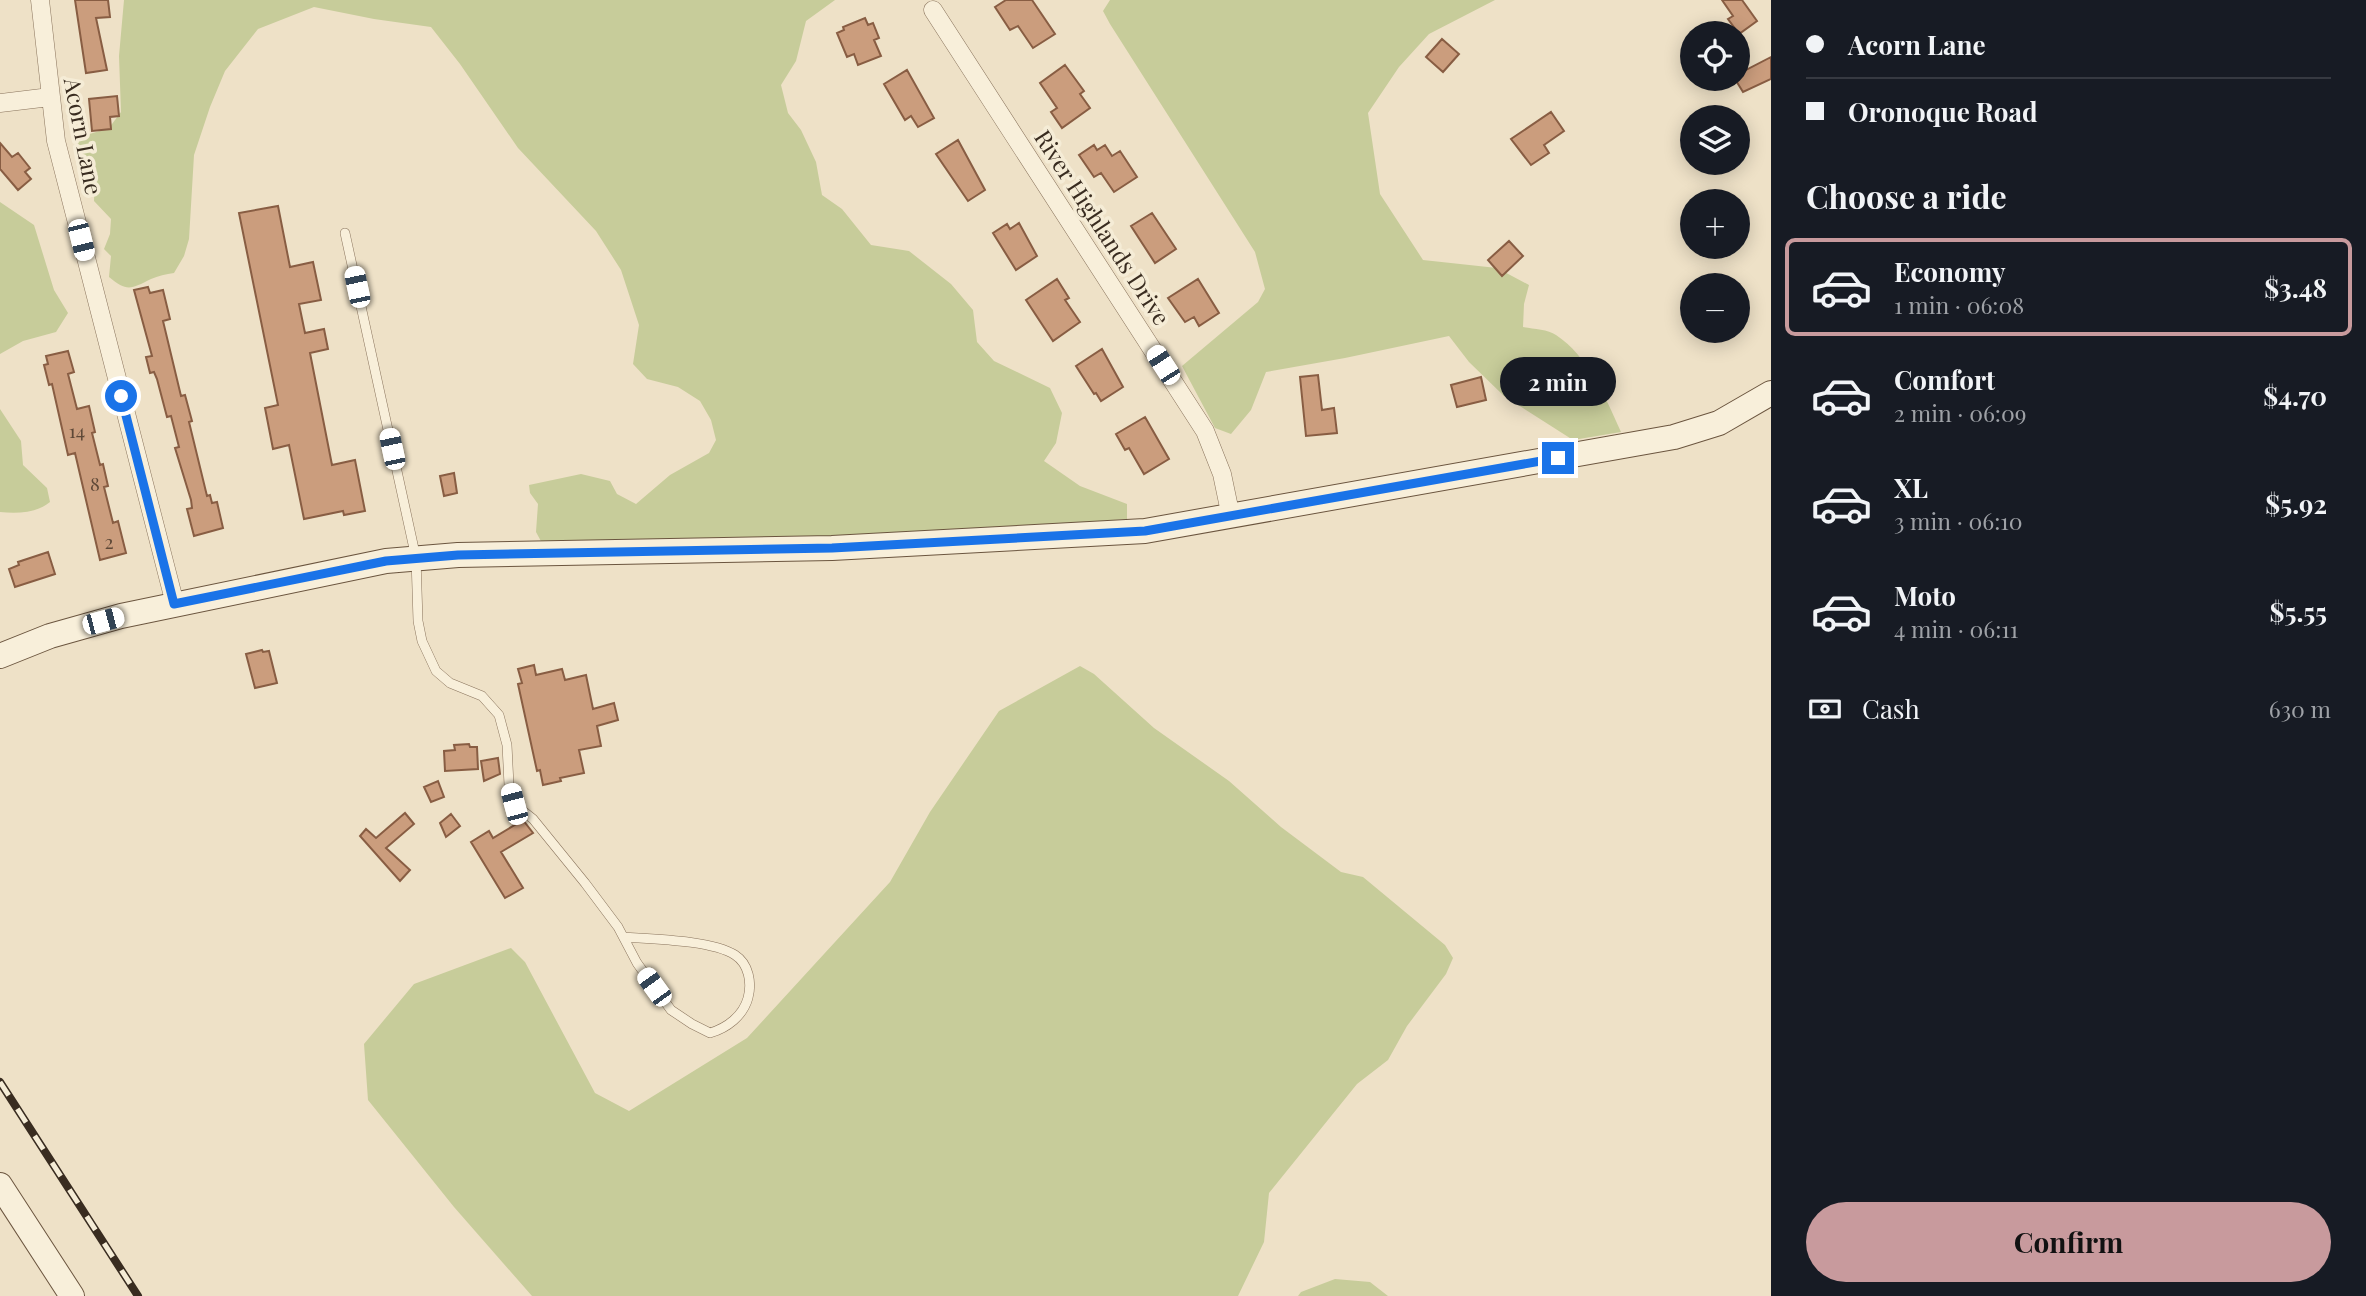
<!DOCTYPE html>
<html lang="en">
<head>
<meta charset="utf-8">
<style>
  :root { --surface:#171b24; --page:#242831; --text:#f1f3f6; --muted:#9ea1a6; --line:#363941; --accent:#c89a9d }
  body { margin:0; font-family:"Playfair Display",serif; background:var(--page); color:var(--text); height:100vh; display:flex; flex-direction:column; font-size:26px; white-space:nowrap }
  * { box-sizing:border-box; margin:0 }
  p { font-size:23px; color:var(--muted) }
  .icon { flex:none; width:38px; height:38px; fill:none; stroke:currentColor; stroke-width:2; stroke-linecap:round; stroke-linejoin:round }
  .map { position:relative; flex:1; overflow:hidden }
  .side { display:flex; flex-direction:column; background:var(--surface); width:595px }
  .side>* { flex:none }
  .hud { display:grid; align-content:center; height:154px; padding:0 35px; background:var(--surface) }
  .fabs { position:absolute; left:1680px; top:21px; display:grid; gap:14px }
  .fabs a { display:grid; place-items:center; width:70px; height:70px; border-radius:50%; background:var(--surface); box-shadow:0 4px 18px #0003; font-size:35px }
  .end { position:absolute; width:32px; height:32px; margin:-16px; border:9px solid #1a73e8; background:#fff; box-shadow:0 0 0 4px #fff }
  .from { border-radius:50% }
  .bubble { position:absolute; height:49px; border-radius:24px; background:var(--surface); box-shadow:0 4px 18px #0003; font-size:23px; font-weight:700; line-height:49px; text-align:center }
  .car { position:absolute; width:21px; height:42px; margin:-21px -10px; border-radius:9px; box-shadow:0 0 5px 2px #0007; background:linear-gradient(#fff 24%,#345 0 40%,#fff 0 76%,#345 0 86%,#fff 0) }
  .hud b { display:flex; align-items:center; gap:24px; height:66px; font-size:26px }
  .hud b+b { border-top:2px solid var(--line) }
  .hud i { width:18px; height:18px; background:var(--text) }
  ul { padding:0; list-style:none }
  li { display:flex; align-items:center; gap:21px; height:98px; margin:0 14px 10px; padding:0 21px; border:4px solid transparent; border-radius:10px }
  li div { flex:1 }
  li b { display:block; font-size:26px }
  li em { font-style:normal; font-weight:700 }
  li.active { border-color:var(--accent) }
  li>.icon { width:63px; height:63px; stroke-width:1.5 }
  h2 { padding:0 35px; font-size:32px; line-height:84px }
  .pay { display:flex; align-items:center; gap:18px; height:77px; padding:0 35px; font-size:26px }
  .pay p { margin-inline-start:auto }
  .cta { display:flex; gap:14px; margin-top:auto; padding:14px 35px }
  .cta a { flex:1; height:80px; border-radius:42px; background:var(--accent); color:#111; font-size:28px; font-weight:700; line-height:80px; text-align:center }
  main { display:flex; flex:1; min-height:0 }
  .map>svg:first-child { display:block }
  .green { fill:#c7cc9a }
  .building { fill:#cb9d7d; stroke:#885d43; stroke-width:2 }
  .lines { fill:none; stroke-linecap:round; stroke-linejoin:round }
  .lane-casing { stroke:#89735c; stroke-width:10 }
  .street-casing { stroke:#89735c; stroke-width:19 }
  .secondary-casing { stroke:#6b553f; stroke-width:26 }
  .lane { stroke:#f8efda; stroke-width:9 }
  .street { stroke:#f8efda; stroke-width:18 }
  .secondary { stroke:#f8efda; stroke-width:24 }
  .rail-casing { stroke:#392c20; stroke-width:8 }
  .rail { stroke:#f5ecd6; stroke-width:5; stroke-dasharray:16; stroke-linecap:butt }
  .route { stroke:#1a73e8; stroke-width:9 }
  .labels { text-anchor:middle; dominant-baseline:central; stroke-width:7; stroke-linejoin:round; paint-order:stroke }
  .number-label { font-size:19px; fill:#5e4837 }
  .street-label { font-size:23px; fill:#392c20; stroke:#f5ecd6 }
</style>
</head>
<body>
<main>
<div class="map">
<svg width="1771" height="1296" viewBox="0 0 1771 1296">
  <rect width="100%" height="100%" fill="#eee1c7"/>
  <path class="green" d="M124,0H835L806,21L796,61L781,85L788,113L801,130L816,162L822,195L842,209L871,245L909,251L951,284L973,310L977,342L994,361L1050,388L1062,413L1056,443L1044,461L1080,486L1127,504V519L949,533L543,545L536,532L538,504L530,493L529,485L581,474L610,481L617,494L636,504L670,475L709,453L716,440L711,420L700,401L678,387L647,379L633,364L639,325L621,270L596,231L518,148L460,64L431,27L374,19L314,7L258,29L225,71L210,107L194,155L189,239L184,256L174,273C166,274 158,276 151,279C131,289 127,292 109,277L111,256L104,249L110,234L111,219L94,201L95,166L77,148L80,137L109,128L121,112L119,56Z
    M1110,0H1495L1429,34L1399,67L1368,113L1380,194L1423,260L1497,268L1529,285L1524,304L1523,327C1533,329 1548,329 1556,335C1588,356 1606,398 1621,432L1573,440L1504,396L1469,362L1449,336L1345,358L1266,372L1251,410L1231,434L1215,428L1182,366L1258,302L1265,289L1255,252L1110,24L1103,11Z
    M0,202L34,225L54,290L68,313L56,332L23,341L0,354Z
    M0,409L21,441L23,465L47,488L50,502C37,513 17,514 0,512Z
    M1080,666L1094,674L1154,728L1229,781L1281,827L1341,872L1363,877L1445,945L1453,958L1446,974L1407,1026L1388,1060L1357,1084L1269,1193L1264,1242L1238,1296H532L454,1207L368,1100L364,1044L414,984L511,948L525,962L595,1093L629,1111L747,1038L890,882L930,812L999,711Z
    M1335,1279L1370,1282L1388,1296H1298L1301,1292Z"/>
  <path class="building" d="M75,0H108L110,17L96,18L107,70L86,73Z
    M1006,0H1032L1055,34L1033,48L1018,26L1010,30L995,7Z
    M1722,0H1742L1757,21L1739,34L1728,19L1733,16Z
    M865,18L868,25L873,23L879,38L874,40L881,56L858,65L854,54L847,57L837,33L844,30L843,27Z
    M1442,39L1459,54L1443,72L1426,57Z
    M1771,57V79L1743,92L1735,79H1738V74Z
    M1065,65L1084,91L1080,94L1090,108L1062,128L1051,112L1057,108L1040,83Z
    M907,70L934,118L918,127L911,116L905,120L884,84Z
    M117,96L119,116L110,117L111,129L92,131L89,99Z
    M1551,112L1564,131L1544,145L1549,153L1531,165L1511,139Z
    M958,140L985,190L968,201L936,154Z
    M0,143L12,157L18,153L30,168L25,172L31,179L18,190L0,169Z
    M1094,145L1097,150L1105,145L1112,156L1120,151L1137,177L1114,192L1101,173L1094,177L1079,155Z
    M278,206L290,267L313,262L321,300L299,304L305,333L324,329L328,349L310,353L332,465L355,460L365,511L344,515L343,511L304,519L289,445L273,449L265,408L278,405L239,213Z
    M1152,213L1176,249L1155,263L1131,226Z
    M1019,223L1037,256L1016,270L993,233L1007,224L1010,229Z
    M1509,241L1523,256L1502,276L1488,260Z
    M1057,279L1069,298L1065,300L1080,322L1053,341L1026,300Z
    M1198,279L1219,313L1199,326L1194,317L1185,322L1168,298Z
    M148,287L150,293L163,290L170,319L163,321L181,396L185,395L192,421L189,422L207,496L210,495L212,503L217,502L223,528L194,536L187,509L192,508L191,500L175,448L179,447L171,416L167,417L157,379L154,372L150,373L146,357L152,356L134,290Z
    M1102,349L1123,387L1101,401L1096,393L1094,394L1076,366Z
    M68,351L74,372L68,374L77,409L89,406L95,432L92,433L100,465L103,464L108,486L104,487L113,523L118,521L126,553L100,560L75,453L68,455L52,384L49,385L44,365L48,364L46,356Z
    M1318,375L1322,410L1334,408L1337,433L1306,436L1300,377Z
    M1481,377L1486,400L1457,407L1451,385Z
    M1145,417L1169,459L1144,474L1129,448L1125,450L1116,434Z
    M454,473L457,493L444,496L440,476Z
    M48,552L55,574L15,587L9,569L19,565L18,562Z
    M262,650L263,652L269,651L277,683L255,688L246,654Z
    M534,665L536,675L562,669L565,680L586,675L593,709L614,703L618,720L597,726L601,746L579,750L584,773L560,778L561,781L543,785L540,770L537,771L518,684L522,683L518,669Z
    M469,744L470,747H477L478,769L445,771L444,751L455,750L454,745Z
    M498,758L500,774L484,781L481,761Z
    M438,781L444,797L431,802L424,787Z
    M405,813L414,824L386,848L410,870L400,881L360,836L366,829L376,838Z
    M451,814L460,826L446,837L440,823Z
    M523,820L533,833L501,852L523,888L505,898L471,842L489,831L493,838Z"/>
  <g class="lines">
    <g class="lane-casing">
      <path id="lane" d="M345,233L416,558L418,621L422,641L436,671L450,683L482,696L499,715L507,745L509,785L514,804L533,819L585,883L618,927L637,963L671,1010L692,1024L710,1033C727,1028 743,1016 748,998C752,983 749,964 735,955C712,940 651,939 624,937"/>
    </g>
    <g class="street-casing">
      <path id="street" d="M40,0L56,141L175,604
        M933,10L1205,431L1222,474L1231,517
        M0,103L50,97"/>
    </g>
    <g class="secondary-casing">
      <path id="secondary" d="M0,656L50,636L121,616L386,561L458,555L832,548L1145,531L1674,437L1719,423L1771,393
        M0,1185L72,1296"/>
    </g>
    <use href="#lane" class="lane"/>
    <use href="#street" class="street"/>
    <use href="#secondary" class="secondary"/>
    <g class="rail-casing">
      <path id="rail" d="M0,1082L138,1296"/>
    </g>
    <use href="#rail" class="rail"/>
  </g>
  <g class="lines">
    <path class="route" d="M121,396L174,604L386,561L458,555L832,548L1145,531L1558,458"/>
  </g>
  <g class="labels">
    <g class="number-label">
      <text x="77" y="430">14</text>
      <text x="95" y="483">8</text>
      <text x="109" y="541">2</text>
    </g>
    <g class="street-label">
      <text transform="translate(84 136) rotate(79)">Acorn Lane</text>
      <text transform="translate(1103 227) rotate(57)">River Highlands Drive</text>
    </g>
  </g>
</svg>
<div class="fabs">
<a><svg class="icon" aria-label="locate" viewBox="0 0 24 24"><circle cx="12" cy="12" r="6"/><path d="M12 2v4M12 18v4M2 12h4M18 12h4"/></svg></a>
<a><svg class="icon" aria-label="layers" viewBox="0 0 24 24"><path d="M12 4l9 5-9 5-9-5zM3 14l9 5 9-5"/></svg></a>
<a>+</a>
<a>−</a>
</div>
<i class="end from" style="left:121px;top:396px"></i>
<i class="end" style="left:1558px;top:458px"></i>
<div class="bubble" style="left:1500px;top:357px;width:116px">2 min</div>
<i class="car" style="left:81px;top:240px;rotate:166deg"></i>
<i class="car" style="left:357px;top:287px;rotate:348deg"></i>
<i class="car" style="left:1163px;top:365px;rotate:327deg"></i>
<i class="car" style="left:392px;top:449px;rotate:348deg"></i>
<i class="car" style="left:103px;top:621px;rotate:75deg"></i>
<i class="car" style="left:514px;top:804px;rotate:345deg"></i>
<i class="car" style="left:654px;top:987px;rotate:324deg"></i>
</div>
<section class="side">
<div class="hud">
<b><i class="from"></i>Acorn Lane</b>
<b><i></i>Oronoque Road</b>
</div>
<h2>Choose a ride</h2>
<ul>
<li class="active"><svg class="icon" aria-label="car" viewBox="0 0 24 24"><path d="M5 17H2v-5l4-1 3-4h7l3 4 3 1v5h-3M9 17h6M6 11h13"/><circle cx="7" cy="17" r="2"/><circle cx="17" cy="17" r="2"/></svg><div><b>Economy</b><p>1 min · 06:08</p></div><em>$3.48</em></li>
<li><svg class="icon" aria-label="car" viewBox="0 0 24 24"><path d="M5 17H2v-5l4-1 3-4h7l3 4 3 1v5h-3M9 17h6M6 11h13"/><circle cx="7" cy="17" r="2"/><circle cx="17" cy="17" r="2"/></svg><div><b>Comfort</b><p>2 min · 06:09</p></div><em>$4.70</em></li>
<li><svg class="icon" aria-label="car" viewBox="0 0 24 24"><path d="M5 17H2v-5l4-1 3-4h7l3 4 3 1v5h-3M9 17h6M6 11h13"/><circle cx="7" cy="17" r="2"/><circle cx="17" cy="17" r="2"/></svg><div><b>XL</b><p>3 min · 06:10</p></div><em>$5.92</em></li>
<li><svg class="icon" aria-label="car" viewBox="0 0 24 24"><path d="M5 17H2v-5l4-1 3-4h7l3 4 3 1v5h-3M9 17h6M6 11h13"/><circle cx="7" cy="17" r="2"/><circle cx="17" cy="17" r="2"/></svg><div><b>Moto</b><p>4 min · 06:11</p></div><em>$5.55</em></li>
</ul>
<div class="pay"><svg class="icon" aria-label="cash" viewBox="0 0 24 24"><path d="M3 7h18v10H3z"/><circle cx="12" cy="12" r="2"/></svg>Cash<p>630 m</p></div>
<div class="cta"><a>Confirm</a></div>
</section>
</main>
</body>
</html>
